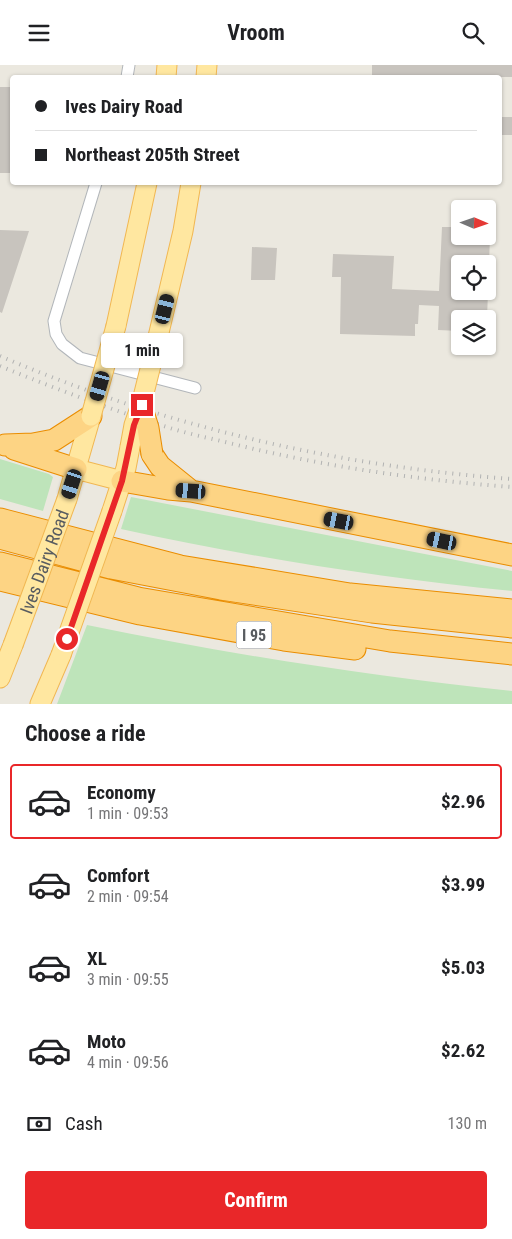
<!DOCTYPE html>
<html lang="en">
<head>
<meta charset="utf-8">
<style>
  :root { --surface:#fff; --page:#f6f6f6; --text:#202124; --muted:#757577; --line:#e0e0e0; --accent:#e92729 }
  body { margin:0; font-family:"Roboto Condensed",sans-serif; background:var(--page); color:var(--text); height:100vh; display:flex; flex-direction:column; font-size:19px; white-space:nowrap }
  * { box-sizing:border-box; margin:0 }
  p { font-size:16px; color:var(--muted) }
  .icon { flex:none; width:28px; height:28px; fill:none; stroke:currentColor; stroke-width:2; stroke-linecap:round; stroke-linejoin:round }
  .map { position:relative; height:639px; overflow:hidden }
  .side { display:flex; flex-direction:column; background:var(--surface); flex:1 }
  .side>* { flex:none }
  .hud { position:absolute; left:10px; top:10px; width:492px; height:110px; border-radius:5px; box-shadow:0 1px 4px #0004; display:grid; align-content:center; height:110px; padding:0 25px; background:var(--surface) }
  .needle { width:32px; rotate:92deg }
  .fabs { position:absolute; left:451px; top:135px; display:grid; gap:10px }
  .fabs a { display:grid; place-items:center; width:45px; height:45px; border-radius:5px; background:var(--surface); box-shadow:0 1px 4px #0004; font-size:25px }
  .end { position:absolute; width:22px; height:22px; margin:-11px; border:6px solid #e92729; background:#fff; box-shadow:0 0 0 2px #fff }
  .from { border-radius:50% }
  .bubble { position:absolute; height:35px; border-radius:5px; background:var(--surface); box-shadow:0 1px 4px #0004; font-size:16px; font-weight:700; line-height:35px; text-align:center }
  .car { position:absolute; width:15px; height:30px; margin:-15px -8px; border-radius:6px; box-shadow:0 0 4px 1px #0007; background:linear-gradient(#222 24%,#8ab4d8 0 40%,#222 0 76%,#8ab4d8 0 86%,#222 0) }
  .hud b { display:flex; align-items:center; gap:18px; height:48px; font-size:19px }
  .hud b+b { border-top:1px solid var(--line) }
  .hud i { width:12px; height:12px; background:var(--text) }
  ul { padding:0; list-style:none }
  li { display:flex; align-items:center; gap:15px; height:75px; margin:0 10px 8px; padding:0 15px; border:2px solid transparent; border-radius:5px }
  li div { flex:1 }
  li b { display:block; font-size:19px }
  li em { font-style:normal; font-weight:700 }
  li.on { border-color:var(--accent) }
  li>.icon { width:45px; height:45px; stroke-width:1.5 }
  h2 { padding:0 25px; font-size:22px; line-height:60px }
  .pay { display:flex; align-items:center; gap:12px; height:55px; padding:0 25px; font-size:19px }
  .pay p { margin-inline-start:auto }
  .cta { display:flex; gap:10px; margin-top:auto; padding:10px 25px }
  .cta a { flex:1; height:58px; border-radius:5px; background:var(--accent); color:#fff; font-size:20px; font-weight:700; line-height:58px; text-align:center }
  header { display:flex; justify-content:space-between; align-items:center; height:65px; padding:0 25px; background:var(--surface); font-size:22px; font-weight:700 }
  .map>svg:first-child { display:block }
  .green { fill:#bee4ba }
  .building { fill:#c8c4be }
  .lines { fill:none; stroke-linecap:round; stroke-linejoin:round }
  .minor-casing { stroke:#b2b6ba; stroke-width:13 }
  .primary-casing { stroke:#f1b752; stroke-width:21 }
  .motorway-casing { stroke:#ea8d00; stroke-width:23 }
  .minor { stroke:#fff; stroke-width:11 }
  .primary { stroke:#ffe7a0; stroke-width:19 }
  .motorway { stroke:#fdd484; stroke-width:21 }
  .rail { stroke:#b1b2b2; stroke-width:4; stroke-dasharray:1 6; stroke-linecap:butt }
  .primary-bridge-casing { stroke:#f1b752; stroke-width:21; stroke-linecap:butt }
  .motorway-bridge-casing { stroke:#ea8d00; stroke-width:23; stroke-linecap:butt }
  .primary-bridge { stroke:#ffe7a0; stroke-width:19 }
  .motorway-bridge { stroke:#fdd484; stroke-width:21 }
  .route { stroke:#e92729; stroke-width:6 }
  .labels { text-anchor:middle; dominant-baseline:central; stroke-width:4; stroke-linejoin:round; paint-order:stroke }
  .shield { fill:#fff; stroke:#8a8d90; stroke-width:1 }
  .shield-label { font-size:16px; font-weight:bold; fill:#585c60 }
  .street-label { font-size:18px; fill:#585c60; stroke:#fff }
</style>
</head>
<body>
<header><svg class="icon" aria-label="menu" viewBox="0 0 24 24"><path d="M4 6h16M4 12h16M4 18h16"/></svg>Vroom<svg class="icon" aria-label="search" viewBox="0 0 24 24"><circle cx="10" cy="10" r="6"/><path d="M15 15l6 6"/></svg></header>
<div class="map">
<svg width="512" height="639" viewBox="0 0 512 639">
  <rect width="100%" height="100%" fill="#ebe8df"/>
  <path class="green" d="M0,394L49,409L53,412L43,446L0,434Z
    M131,432L512,506V526C380,513 250,492 121,464Z
    M87,560C228,589 369,611 512,626V639H57Z"/>
  <path class="building" d="M372,0H512V12H372Z
    M0,22H12V108H0Z
    M500,52H512V70H500Z
    M442,162H460V171H490L489,199H460V226H488L487,254H460V266L438,265L439,241L419,240L418,259H415V271L340,269L341,212H332L333,189L394,191L392,224L439,226Z
    M0,165L29,166L2,248L0,247Z
    M252,182L277,183L275,215H251Z"/>
  <g class="lines">
    <g class="minor-casing">
      <path id="minor" d="M127,12L129,0
        M96,118L54,256L56,269L62,279L80,293L195,323"/>
    </g>
    <g class="primary-casing">
      <path id="primary" d="M166,12L167,0
        M206,12L207,0
        M116,261L147,118
        M157,276L183,166L191,118
        M76,404L122,416
        M67,434L91,351
        M112,446L126,403L130,382
        M0,613L13,580
        M40,639L61,590"/>
    </g>
    <g class="motorway-casing">
      <path id="motorway" d="M5,380L33,379L54,375L91,351
        M14,384L76,404
        M152,389L160,401L191,426
        M122,416L168,424L191,426L512,490
        M0,454L180,501L350,529L512,545
        M0,473L111,503L221,524L372,547L512,562
        M0,498L138,533L390,576L512,589
        M0,515L140,549L284,575L355,584"/>
    </g>
    <use href="#minor" class="minor"/>
    <use href="#primary" class="primary"/>
    <use href="#motorway" class="motorway"/>
    <path class="rail" d="M0,291C163,361 336,401 512,414
      M0,301C56,324 112,345 170,363C189,369 209,373 229,378C322,401 417,415 512,422"/>
    <g class="primary-bridge-casing">
      <g id="primary-bridge">
        <path d="M91,351L116,261"/>
        <path d="M130,382L134,360L141,340L157,276"/>
        <path id="s1" d="M13,580L67,434"/>
        <path d="M61,590L112,446"/>
      </g>
    </g>
    <g class="motorway-bridge-casing">
      <path id="motorway-bridge" d="M141,340L148,363L152,389"/>
    </g>
    <use href="#primary-bridge" class="primary-bridge"/>
    <use href="#motorway-bridge" class="motorway-bridge"/>
  </g>
  <g class="lines">
    <path class="route" d="M67,574L122,416L134,360L142,340"/>
  </g>
  <g class="labels">
    <rect class="shield" x="236.5" y="556.5" width="35" height="27" rx="4"/>
    <g class="shield-label">
      <text x="254" y="570">I 95</text>
    </g>
    <g class="street-label">
      <text stroke="none"><textPath href="#s1" startOffset="89">Ives Dairy Road</textPath></text>
    </g>
  </g>
</svg>
<div class="fabs">
<a><svg class="needle" viewBox="-14 -14 28 28"><path d="M0-13l5 13h-10z" fill="#e53935"/><path d="M0 13l5-13h-10z" fill="#757577"/></svg></a>
<a><svg class="icon" aria-label="locate" viewBox="0 0 24 24"><circle cx="12" cy="12" r="6"/><path d="M12 2v4M12 18v4M2 12h4M18 12h4"/></svg></a>
<a><svg class="icon" aria-label="layers" viewBox="0 0 24 24"><path d="M12 4l9 5-9 5-9-5zM3 14l9 5 9-5"/></svg></a>
</div>
<i class="end from" style="left:67px;top:574px"></i>
<i class="end" style="left:142px;top:340px"></i>
<div class="bubble" style="left:101px;top:268px;width:82px">1 min</div>
<i class="car" style="left:165px;top:244px;rotate:14deg"></i>
<i class="car" style="left:100px;top:321px;rotate:196deg"></i>
<i class="car" style="left:72px;top:419px;rotate:198deg"></i>
<i class="car" style="left:191px;top:426px;rotate:274deg"></i>
<i class="car" style="left:339px;top:456px;rotate:281deg"></i>
<i class="car" style="left:442px;top:476px;rotate:282deg"></i>
<div class="hud">
<b><i class="from"></i>Ives Dairy Road</b>
<b><i></i>Northeast 205th Street</b>
</div>
</div>
<section class="side">
<h2>Choose a ride</h2>
<ul>
<li class="on"><svg class="icon" aria-label="car" viewBox="0 0 24 24"><path d="M5 17H2v-5l4-1 3-4h7l3 4 3 1v5h-3M9 17h6M6 11h13"/><circle cx="7" cy="17" r="2"/><circle cx="17" cy="17" r="2"/></svg><div><b>Economy</b><p>1 min · 09:53</p></div><em>$2.96</em></li>
<li><svg class="icon" aria-label="car" viewBox="0 0 24 24"><path d="M5 17H2v-5l4-1 3-4h7l3 4 3 1v5h-3M9 17h6M6 11h13"/><circle cx="7" cy="17" r="2"/><circle cx="17" cy="17" r="2"/></svg><div><b>Comfort</b><p>2 min · 09:54</p></div><em>$3.99</em></li>
<li><svg class="icon" aria-label="car" viewBox="0 0 24 24"><path d="M5 17H2v-5l4-1 3-4h7l3 4 3 1v5h-3M9 17h6M6 11h13"/><circle cx="7" cy="17" r="2"/><circle cx="17" cy="17" r="2"/></svg><div><b>XL</b><p>3 min · 09:55</p></div><em>$5.03</em></li>
<li><svg class="icon" aria-label="car" viewBox="0 0 24 24"><path d="M5 17H2v-5l4-1 3-4h7l3 4 3 1v5h-3M9 17h6M6 11h13"/><circle cx="7" cy="17" r="2"/><circle cx="17" cy="17" r="2"/></svg><div><b>Moto</b><p>4 min · 09:56</p></div><em>$2.62</em></li>
</ul>
<div class="pay"><svg class="icon" aria-label="cash" viewBox="0 0 24 24"><path d="M3 7h18v10H3z"/><circle cx="12" cy="12" r="2"/></svg>Cash<p>130 m</p></div>
<div class="cta"><a>Confirm</a></div>
</section>
</body>
</html>
